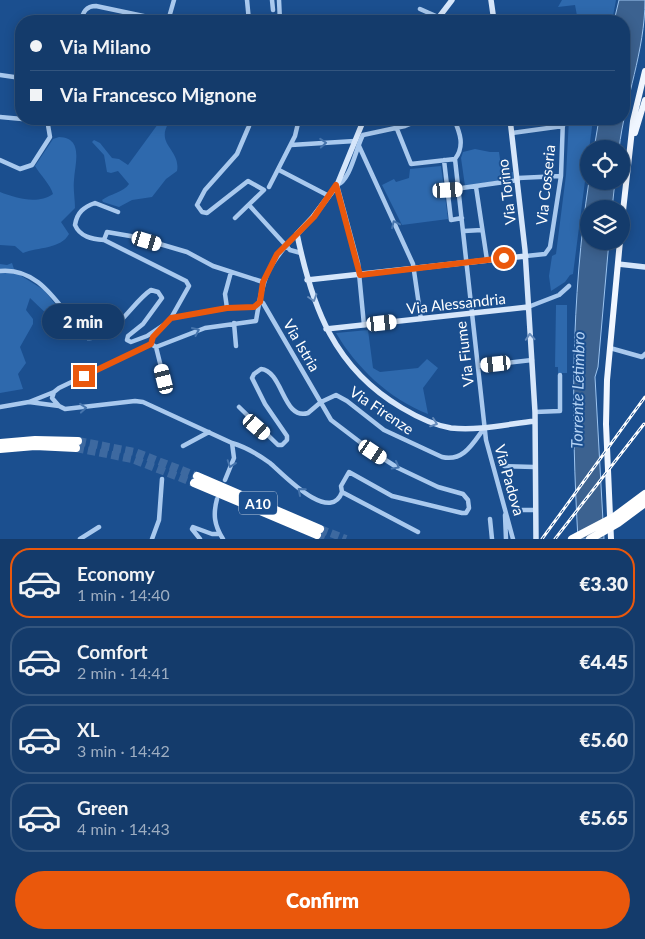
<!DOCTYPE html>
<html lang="en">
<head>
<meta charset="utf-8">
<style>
  :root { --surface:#143b6b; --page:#1d4271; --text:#f1f3f6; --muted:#9dadc1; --line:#33557e; --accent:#ea580c }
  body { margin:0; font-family:Lato,sans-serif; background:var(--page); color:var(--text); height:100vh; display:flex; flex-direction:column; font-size:19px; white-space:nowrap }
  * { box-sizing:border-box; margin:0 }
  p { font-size:16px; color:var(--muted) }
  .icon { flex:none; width:28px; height:28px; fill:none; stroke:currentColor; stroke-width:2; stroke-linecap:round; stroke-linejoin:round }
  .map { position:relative; height:539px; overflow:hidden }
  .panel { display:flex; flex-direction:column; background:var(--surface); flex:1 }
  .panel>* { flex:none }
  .top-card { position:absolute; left:15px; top:15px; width:615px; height:110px; border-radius:20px; box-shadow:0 2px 12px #0003,0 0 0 1px var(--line); display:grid; align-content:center; height:110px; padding:0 15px; background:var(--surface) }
  .controls { position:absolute; left:580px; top:140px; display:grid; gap:10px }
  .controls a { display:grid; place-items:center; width:50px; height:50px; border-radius:50%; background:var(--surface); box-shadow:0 2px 12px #0003,0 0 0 1px var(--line); font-size:25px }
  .end { position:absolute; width:22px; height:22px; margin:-11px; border:6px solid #ea580c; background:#fff; box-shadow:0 0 0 2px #fff }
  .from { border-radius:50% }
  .bubble { position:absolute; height:35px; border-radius:18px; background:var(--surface); box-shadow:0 2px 12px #0003,0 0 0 1px var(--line); font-size:16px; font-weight:800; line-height:35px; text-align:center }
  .car { position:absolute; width:15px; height:30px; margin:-15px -8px; border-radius:6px; box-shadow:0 0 4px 1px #0007; background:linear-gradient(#fff 24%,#345 0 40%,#fff 0 76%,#345 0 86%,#fff 0) }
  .top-card b { display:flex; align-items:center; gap:18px; height:48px; font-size:19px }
  .top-card b+b { border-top:1px solid var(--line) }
  .top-card i { width:12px; height:12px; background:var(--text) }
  ul { padding:9px 0 0; list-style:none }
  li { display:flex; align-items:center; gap:15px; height:70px; margin:0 10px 8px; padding:0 5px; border:2px solid var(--line); border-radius:20px }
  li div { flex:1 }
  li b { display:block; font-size:19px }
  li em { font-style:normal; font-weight:800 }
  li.current { border-color:var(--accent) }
  li>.icon { width:45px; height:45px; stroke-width:1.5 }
  .button { display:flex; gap:10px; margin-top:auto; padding:10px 15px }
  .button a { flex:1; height:58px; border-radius:30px; background:var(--accent); color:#fff; font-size:20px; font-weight:800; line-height:58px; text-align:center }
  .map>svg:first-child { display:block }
  .green { fill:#2e69ad }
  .water { fill:#3c6290; stroke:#9cc4f0 }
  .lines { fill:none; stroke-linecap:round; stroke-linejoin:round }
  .highway-tunnel { stroke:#3d69a0; stroke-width:8; stroke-dasharray:8 4; stroke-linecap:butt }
  .street { stroke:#a9c9ee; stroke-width:4.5 }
  .secondary { stroke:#d6e6fa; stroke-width:5.5 }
  .primary { stroke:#f0f6ff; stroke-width:6 }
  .highway { stroke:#fff; stroke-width:8 }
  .rail-casing { stroke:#fff; stroke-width:3 }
  .rail { stroke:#1b4f8f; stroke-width:1; stroke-dasharray:4; stroke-linecap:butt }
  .highway-bridge { stroke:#fff; stroke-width:8 }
  .oneway { stroke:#4674ac }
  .oneway2 { stroke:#668bba }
  .route { stroke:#ea580c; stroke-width:6 }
  .labels { text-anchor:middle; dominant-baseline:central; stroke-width:4; stroke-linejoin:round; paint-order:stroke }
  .shield { fill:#1b4f8f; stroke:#bbcadd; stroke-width:1 }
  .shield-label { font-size:14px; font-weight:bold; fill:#fff }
  .street-label { font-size:15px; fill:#fff; stroke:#1b4f8f }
  .water-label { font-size:16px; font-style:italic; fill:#b5d3f5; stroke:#1b4f8f }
</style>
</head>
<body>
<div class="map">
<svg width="645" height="539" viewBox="0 0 645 539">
  <rect width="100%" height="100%" fill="#1b4f8f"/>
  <path class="green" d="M562,0H616L612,21H578L575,5L558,7Z
    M166,119L168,124C156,145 181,150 177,171L166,179L152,197L132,200L119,207L103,202L102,200C110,194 124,192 129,184L118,171L111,173L107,172L104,155L92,142L94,140L100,143L112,158L119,159L128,165L158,124Z
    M569,119H593L573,274L570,275L565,282L551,291L549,276L552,256L556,254L566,175Z
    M59,137C84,138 75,163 74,180C73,189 75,199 75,208L61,222L69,234C61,249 38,247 23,253L15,246L0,245V192C16,198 37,205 53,194C50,184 41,176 35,166L53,139Z
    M475,149L490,152H499L502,174L513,172L514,178L465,186L461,158L463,152Z
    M441,166L448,219L402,225L382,185L394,179L396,182L409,178L410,169Z
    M12,263L15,272L44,290L63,314V317L60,320L52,319L30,298L26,310L33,319V324L20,347L26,363L18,374L23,389L0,393V264L7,265Z
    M556,305H567V373H558V367H555Z
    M368,330L373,368L380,372L418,368L427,359L438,368L423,388L428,414C389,399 356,367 336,333Z"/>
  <path class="water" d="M619,0H645C645,51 625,98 619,149H594L599,119H624V21H614Z
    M589,181H615L612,209H589V241H609L598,367L595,377L604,539H578C571,420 571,299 589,181Z"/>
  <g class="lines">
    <path class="highway-tunnel" d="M78,441L135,452L197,476
      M76,448L132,459L194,483
      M320,529L346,539
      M317,535L326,539"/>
    <path class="street" d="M247,0L249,21
      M272,0L273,10
      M279,0L280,21
      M420,9L438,17
      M81,21C83,12 86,6 96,6L167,21
      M168,21L174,0
      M0,75L21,78
      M0,117L22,119
      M401,119L400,124L405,126L422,119
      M454,119C460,133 465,146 455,159
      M397,129L411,164L455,159
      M512,133L563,126
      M291,145L355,141
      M359,146L413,264L421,319
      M455,159L486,440L513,539
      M0,160L20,169L32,165L50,137L47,119
      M444,160L451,220L462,218
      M279,170L329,196
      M518,178L561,176
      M269,187L295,136L299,119
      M476,187L487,260
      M448,190L518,180
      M249,205L290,250L301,253
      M118,212L95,203C84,207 77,212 75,225C80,237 92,239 104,240L107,232L136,237L187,252L213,266L263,282
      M235,218L264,190L248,181L207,213L202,212L197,205L205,190L237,154L249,126L246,119
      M464,231L482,230
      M104,240L186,281L189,286L171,318
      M526,256L545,254L550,247L561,176L563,119
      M0,271C44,267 60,312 88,338C114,340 132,302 151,290L158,292L162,298L143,324L128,336L127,340L131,342L147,336L165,324
      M260,302L263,303L331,420L373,452L398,468L438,487L463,494L468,500L469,508L466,513H462L392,496L349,472L341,486L342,492
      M528,307L559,295L569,286
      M227,308L225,294L231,272
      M234,323L236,346
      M364,325L358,263L337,185C351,180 356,147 363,135L405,126
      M151,344L156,347L205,328L256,321C263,278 266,266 297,234
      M156,347L164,379
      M610,348L642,357L645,354
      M478,366L532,360
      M54,392L29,402L59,406
      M0,407L29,402
      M239,407L278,445H282L287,440V436L265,404L252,378L254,374L261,369C283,371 283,421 308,413L321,402L336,395L347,401L384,430L442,457C464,462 473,443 485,427
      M535,412L560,411V375
      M232,443C246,447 259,455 270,463C282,473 330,525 342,492
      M183,446L209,432
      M504,466L534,467
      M225,480L234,458L232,443L143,402L135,401L65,409L59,406L52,398L54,392L59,388L151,344L153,337L171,318L227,308L254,307L260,302
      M342,492L418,532
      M217,499C213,514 214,525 223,539
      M514,510H535
      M505,515L506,539
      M490,519L492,539
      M80,539L99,527
      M152,539L159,520L162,479
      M200,539L192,529L193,527L212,534H219"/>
    <path class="secondary" d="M491,0L494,21
      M436,21L452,0
      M364,119L337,185L313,217L297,234C312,307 334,368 402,408C417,417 433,425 451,428C479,431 508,424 535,421
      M510,119L525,250L535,412L536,539
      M618,264L645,267
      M307,280L526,256
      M326,329L528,307"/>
    <path class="primary" d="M635,133L645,100
      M621,229L633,121L645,71
      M611,539L606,424L607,380L620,241"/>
    <path class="highway" d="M0,443L35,440L78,441
      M0,449L35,446L76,448
      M197,476L320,529
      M194,483L317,535"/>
    <g class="rail-casing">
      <path id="rail" d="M542,539L645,397
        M555,539L644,424"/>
    </g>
    <use href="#rail" class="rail"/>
    <path class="highway-bridge" d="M572,539L614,517L645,494
      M590,539L618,523L645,503"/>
  </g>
  <defs><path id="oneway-chevron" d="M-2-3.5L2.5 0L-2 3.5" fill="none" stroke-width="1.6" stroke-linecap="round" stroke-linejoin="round" transform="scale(1.25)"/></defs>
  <g class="oneway">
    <use href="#oneway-chevron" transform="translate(323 143) rotate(-4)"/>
    <use href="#oneway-chevron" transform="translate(395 224) rotate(-115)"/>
    <use href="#oneway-chevron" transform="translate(196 331) rotate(-24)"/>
    <use href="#oneway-chevron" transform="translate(83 408) rotate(-5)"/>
    <use href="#oneway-chevron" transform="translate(231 464) rotate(109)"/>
    <use href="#oneway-chevron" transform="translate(396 466) rotate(29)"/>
    <use href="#oneway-chevron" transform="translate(301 491) rotate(-139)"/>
  </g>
  <g class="oneway2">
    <use href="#oneway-chevron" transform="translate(313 298) rotate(72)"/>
    <use href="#oneway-chevron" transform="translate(530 337) rotate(-94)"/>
    <use href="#oneway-chevron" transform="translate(434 423) rotate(19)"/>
  </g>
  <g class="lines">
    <path class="route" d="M84,376L151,344L153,337L171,318L227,308L254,307L260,302L263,282L277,254L314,217L336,185L360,275L504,258"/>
  </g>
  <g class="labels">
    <rect class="shield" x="239" y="491.5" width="38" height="23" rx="4"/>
    <g class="shield-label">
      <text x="258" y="503">A10</text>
    </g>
    <g class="street-label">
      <text transform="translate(545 185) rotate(-84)">Via Cosseria</text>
      <text transform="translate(506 192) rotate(-97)">Via Torino</text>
      <text transform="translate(456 303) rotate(-6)">Via Alessandria</text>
      <text transform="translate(302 345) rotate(60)">Via Istria</text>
      <text transform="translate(464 354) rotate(-97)">Via Fiume</text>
      <text transform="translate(382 410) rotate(34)">Via Firenze</text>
      <text transform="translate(510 480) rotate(74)">Via Padova</text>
    </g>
    <g class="water-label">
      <text transform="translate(577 390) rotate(-89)">Torrente Letimbro</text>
    </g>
  </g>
</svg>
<div class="controls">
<a><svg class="icon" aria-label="locate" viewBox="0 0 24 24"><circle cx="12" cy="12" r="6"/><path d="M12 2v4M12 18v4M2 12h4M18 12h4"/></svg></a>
<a><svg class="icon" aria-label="layers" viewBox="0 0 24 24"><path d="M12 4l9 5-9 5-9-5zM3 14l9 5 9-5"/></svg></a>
</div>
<i class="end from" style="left:504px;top:258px"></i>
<i class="end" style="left:84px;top:376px"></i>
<div class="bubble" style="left:42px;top:304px;width:82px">2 min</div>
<i class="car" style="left:448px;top:190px;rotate:87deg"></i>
<i class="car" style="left:147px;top:241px;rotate:107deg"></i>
<i class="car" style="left:382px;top:323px;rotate:84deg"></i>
<i class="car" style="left:496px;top:364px;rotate:264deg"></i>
<i class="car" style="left:164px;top:379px;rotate:346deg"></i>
<i class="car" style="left:257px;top:427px;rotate:131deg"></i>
<i class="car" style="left:373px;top:452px;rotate:124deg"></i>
<div class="top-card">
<b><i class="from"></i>Via Milano</b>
<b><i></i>Via Francesco Mignone</b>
</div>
</div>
<section class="panel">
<ul>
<li class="current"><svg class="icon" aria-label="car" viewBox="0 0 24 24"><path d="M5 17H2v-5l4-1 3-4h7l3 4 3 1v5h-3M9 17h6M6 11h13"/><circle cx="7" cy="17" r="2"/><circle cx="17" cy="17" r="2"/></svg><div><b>Economy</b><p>1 min · 14:40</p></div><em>€3.30</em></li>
<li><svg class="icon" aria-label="car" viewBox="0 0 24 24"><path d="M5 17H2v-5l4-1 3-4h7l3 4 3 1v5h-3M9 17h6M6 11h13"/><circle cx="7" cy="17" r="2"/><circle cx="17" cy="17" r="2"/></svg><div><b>Comfort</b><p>2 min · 14:41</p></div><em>€4.45</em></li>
<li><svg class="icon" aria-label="car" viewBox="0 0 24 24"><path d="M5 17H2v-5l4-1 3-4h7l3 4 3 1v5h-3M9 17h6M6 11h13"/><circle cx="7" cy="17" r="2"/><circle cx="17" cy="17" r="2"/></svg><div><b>XL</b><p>3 min · 14:42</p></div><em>€5.60</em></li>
<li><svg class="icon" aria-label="car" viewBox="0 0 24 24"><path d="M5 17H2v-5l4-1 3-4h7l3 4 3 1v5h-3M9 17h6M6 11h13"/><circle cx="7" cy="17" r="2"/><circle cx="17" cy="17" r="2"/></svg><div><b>Green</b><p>4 min · 14:43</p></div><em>€5.65</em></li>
</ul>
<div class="button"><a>Confirm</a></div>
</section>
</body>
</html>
